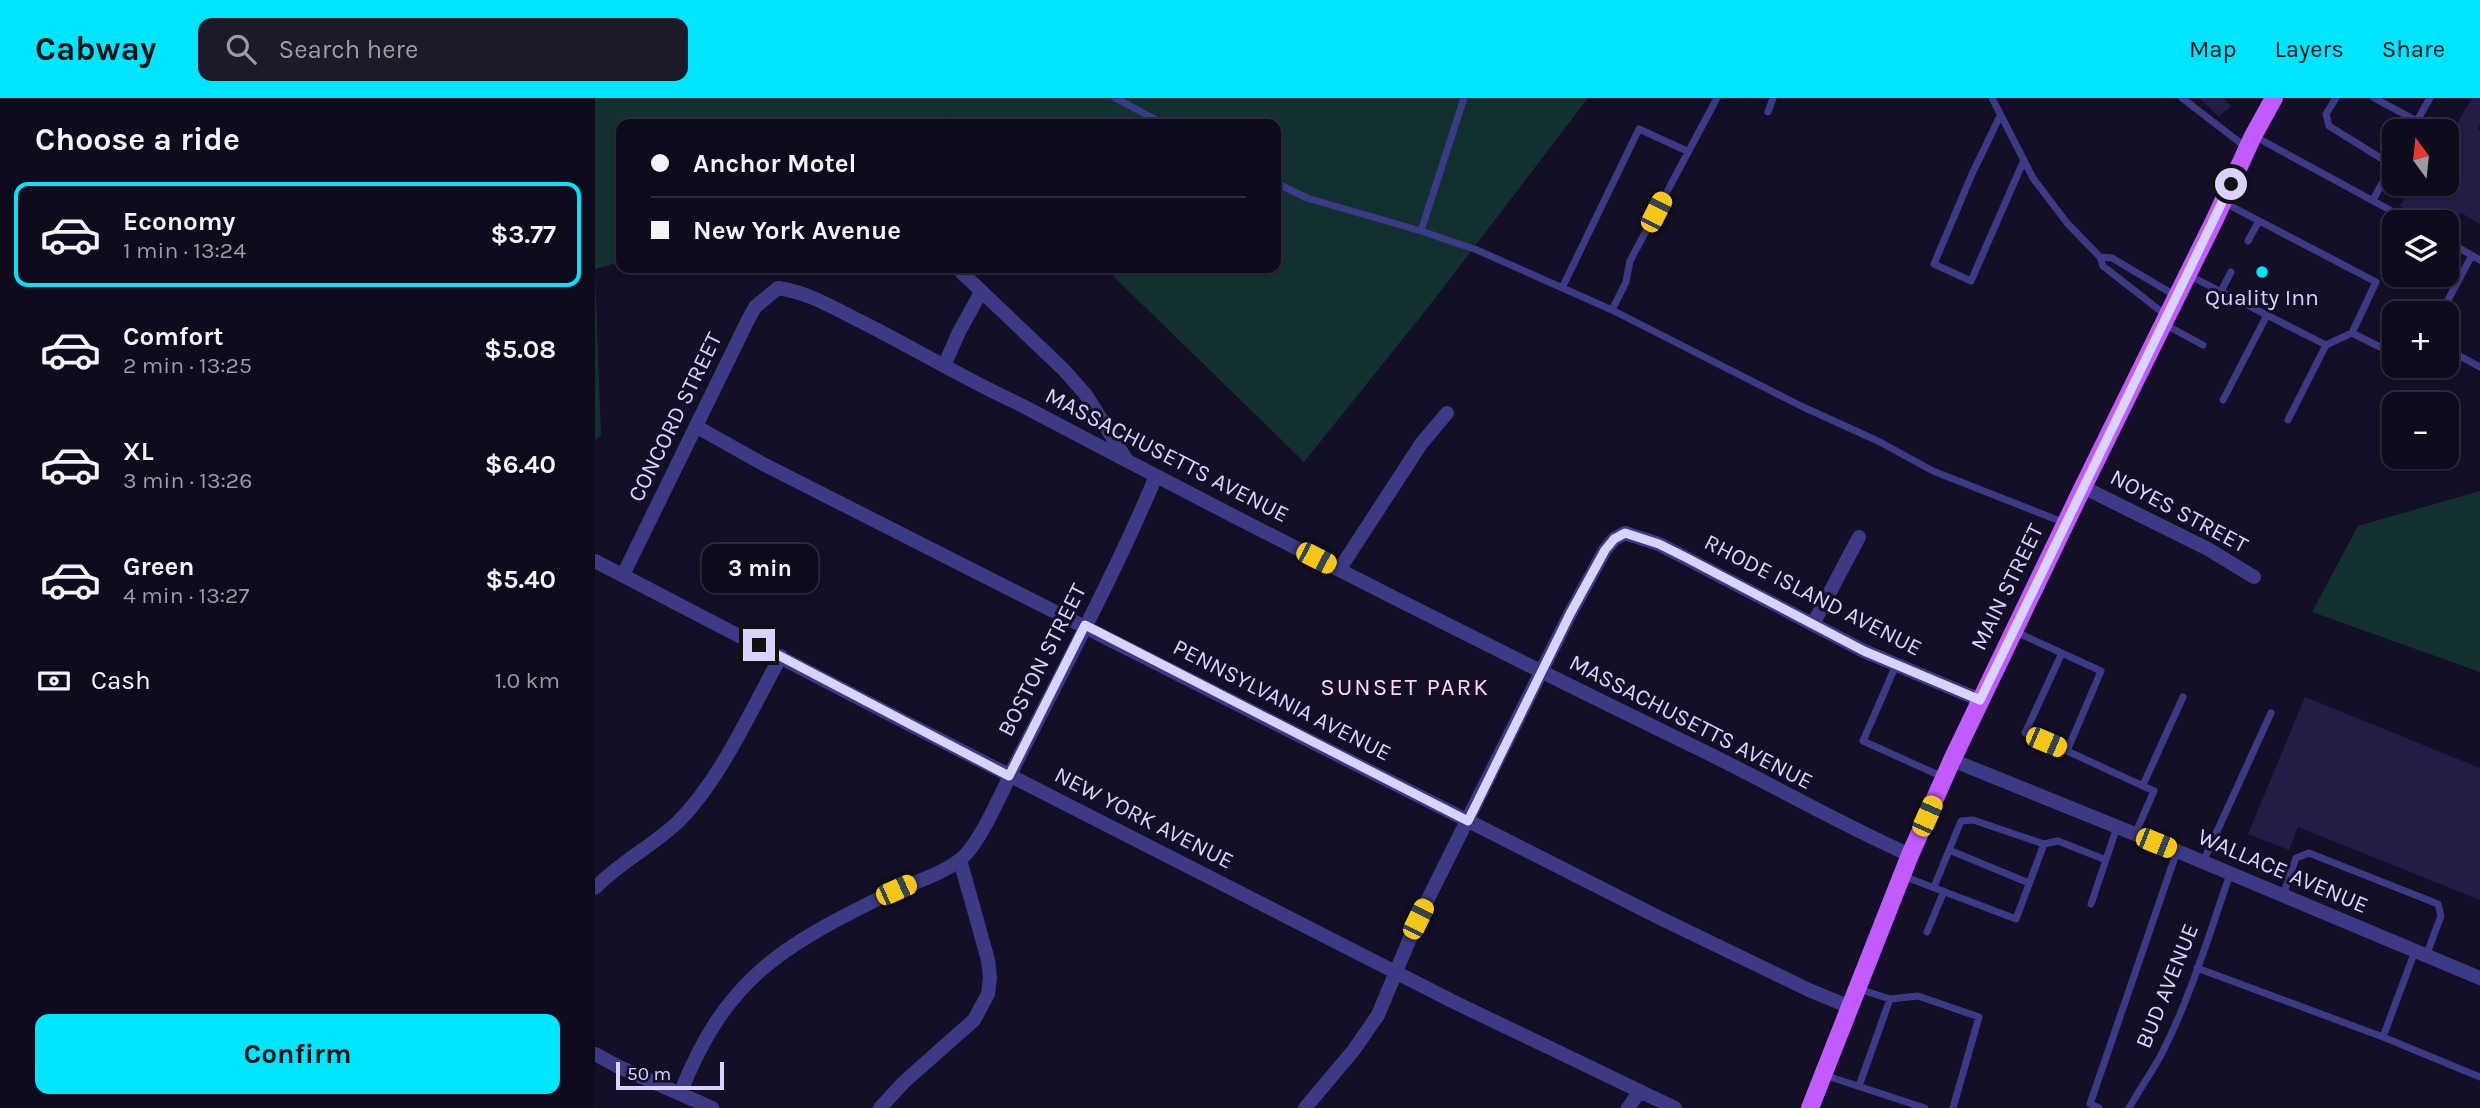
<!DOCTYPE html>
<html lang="en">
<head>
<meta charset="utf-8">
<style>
  :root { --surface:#0e0b1c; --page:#1c1929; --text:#f1f3f6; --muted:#9b9ba3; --line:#2e2b3b; --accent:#00e5ff }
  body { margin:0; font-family:Karla,sans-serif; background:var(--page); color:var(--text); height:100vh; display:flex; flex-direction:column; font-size:26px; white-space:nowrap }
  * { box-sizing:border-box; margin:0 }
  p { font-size:23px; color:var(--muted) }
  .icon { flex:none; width:38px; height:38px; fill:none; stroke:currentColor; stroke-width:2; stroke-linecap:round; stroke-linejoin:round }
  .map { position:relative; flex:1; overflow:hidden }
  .sheet { display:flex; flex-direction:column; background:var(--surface); width:595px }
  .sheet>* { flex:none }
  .hud { position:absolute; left:21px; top:21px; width:665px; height:154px; border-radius:14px; box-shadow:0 2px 5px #0004,0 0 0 2px var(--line); display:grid; align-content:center; height:154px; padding:0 35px; background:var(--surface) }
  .needle { width:46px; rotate:345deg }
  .controls { position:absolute; left:1787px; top:21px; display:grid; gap:14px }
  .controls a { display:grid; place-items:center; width:77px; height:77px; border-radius:14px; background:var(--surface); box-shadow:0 2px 5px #0004,0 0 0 2px var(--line); font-size:35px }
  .scale { position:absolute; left:21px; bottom:18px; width:108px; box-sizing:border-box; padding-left:7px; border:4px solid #d9d4ff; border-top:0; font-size:19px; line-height:24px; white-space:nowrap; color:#d9d4ff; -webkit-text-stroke:5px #130f26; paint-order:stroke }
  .end { position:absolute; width:32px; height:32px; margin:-16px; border:9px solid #d9d4ff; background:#111; box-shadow:0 0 0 4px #111 }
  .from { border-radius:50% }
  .bubble { position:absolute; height:49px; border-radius:14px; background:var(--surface); box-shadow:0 2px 5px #0004,0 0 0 2px var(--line); font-size:23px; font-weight:700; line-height:49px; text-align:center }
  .car { position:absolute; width:21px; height:42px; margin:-21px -10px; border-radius:9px; box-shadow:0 0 5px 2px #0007; background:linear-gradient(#f5c518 24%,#345 0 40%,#f5c518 0 76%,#345 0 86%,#f5c518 0) }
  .hud b { display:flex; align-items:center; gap:24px; height:66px; font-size:26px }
  .hud b+b { border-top:2px solid var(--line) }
  .hud i { width:18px; height:18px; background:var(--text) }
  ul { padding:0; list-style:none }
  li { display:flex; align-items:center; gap:21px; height:105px; margin:0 14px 10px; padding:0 21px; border:4px solid transparent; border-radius:14px }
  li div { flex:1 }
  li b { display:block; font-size:26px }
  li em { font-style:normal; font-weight:700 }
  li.selected { border-color:var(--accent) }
  li>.icon { width:63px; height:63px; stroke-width:1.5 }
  h2 { padding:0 35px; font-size:32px; line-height:84px }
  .pay { display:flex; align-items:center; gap:18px; height:77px; padding:0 35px; font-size:26px }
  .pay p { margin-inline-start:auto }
  .primary-button { display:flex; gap:14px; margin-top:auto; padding:14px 35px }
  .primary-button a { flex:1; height:80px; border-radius:14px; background:var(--accent); color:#111; font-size:28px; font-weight:700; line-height:80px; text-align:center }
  header { display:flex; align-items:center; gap:42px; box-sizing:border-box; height:98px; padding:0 35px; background:var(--accent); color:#111 }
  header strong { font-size:33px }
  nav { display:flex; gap:38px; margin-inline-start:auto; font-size:24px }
  .search { width:490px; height:63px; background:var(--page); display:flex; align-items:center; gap:18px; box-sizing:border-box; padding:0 24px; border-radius:14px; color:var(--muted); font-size:26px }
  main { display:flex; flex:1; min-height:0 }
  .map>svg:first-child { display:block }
  .green { fill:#12302f }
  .building { fill:#241b47 }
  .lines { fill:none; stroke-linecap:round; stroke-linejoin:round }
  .service { stroke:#3d3a85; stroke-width:7 }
  .minor { stroke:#3d3a85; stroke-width:14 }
  .primary { stroke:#c25bff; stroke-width:18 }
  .route { stroke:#d9d4ff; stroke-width:9 }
  .poi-dot { fill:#00e5ff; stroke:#130f26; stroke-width:2.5 }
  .labels { text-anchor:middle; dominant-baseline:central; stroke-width:6; stroke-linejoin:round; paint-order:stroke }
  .poi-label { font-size:23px; fill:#d9d4ff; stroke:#130f26 }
  .street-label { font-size:23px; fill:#d9d4ff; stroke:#130f26 }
  .neighbourhood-label { font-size:24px; letter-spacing:2px; fill:#ffd6f0; stroke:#130f26 }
</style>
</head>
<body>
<header>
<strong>Cabway</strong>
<div class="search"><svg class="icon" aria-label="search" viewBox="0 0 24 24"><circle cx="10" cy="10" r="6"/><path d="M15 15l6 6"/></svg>Search here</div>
<nav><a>Map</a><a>Layers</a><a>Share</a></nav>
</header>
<main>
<section class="sheet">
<h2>Choose a ride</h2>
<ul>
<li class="selected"><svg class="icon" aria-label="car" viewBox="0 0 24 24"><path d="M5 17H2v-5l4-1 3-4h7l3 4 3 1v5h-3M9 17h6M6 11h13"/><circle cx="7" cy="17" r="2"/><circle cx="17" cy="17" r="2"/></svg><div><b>Economy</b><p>1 min · 13:24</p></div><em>$3.77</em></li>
<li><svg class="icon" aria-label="car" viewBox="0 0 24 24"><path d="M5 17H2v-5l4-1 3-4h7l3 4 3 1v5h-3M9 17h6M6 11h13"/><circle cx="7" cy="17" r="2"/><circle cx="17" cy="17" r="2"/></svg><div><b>Comfort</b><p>2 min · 13:25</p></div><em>$5.08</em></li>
<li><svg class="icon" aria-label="car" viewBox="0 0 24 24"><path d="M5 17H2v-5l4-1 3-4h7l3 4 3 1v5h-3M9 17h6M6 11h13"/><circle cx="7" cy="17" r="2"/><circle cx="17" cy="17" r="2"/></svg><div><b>XL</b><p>3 min · 13:26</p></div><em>$6.40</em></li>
<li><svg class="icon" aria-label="car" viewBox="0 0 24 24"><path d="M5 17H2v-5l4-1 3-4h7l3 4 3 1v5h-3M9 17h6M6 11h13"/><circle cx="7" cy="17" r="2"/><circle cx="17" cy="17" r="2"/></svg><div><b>Green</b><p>4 min · 13:27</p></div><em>$5.40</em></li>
</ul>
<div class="pay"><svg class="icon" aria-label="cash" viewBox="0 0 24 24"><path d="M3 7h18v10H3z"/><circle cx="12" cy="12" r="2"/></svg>Cash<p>1.0 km</p></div>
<div class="primary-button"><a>Confirm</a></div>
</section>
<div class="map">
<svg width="1885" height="1010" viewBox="0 0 1885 1010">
  <rect width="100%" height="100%" fill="#130f26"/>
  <path class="green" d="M0,0H993L835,207L709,364L510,170H681V26H362L354,18L339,26H26V164L0,171Z
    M0,173L6,338L0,342Z
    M1885,393V574L1717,514L1763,428Z"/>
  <path class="building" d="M1604,0H1628L1636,8L1624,19Z
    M1877,0H1885V27L1883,31L1885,32V126L1866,115L1854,136L1852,135V124H1834L1805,108L1818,86H1852V43Z
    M1710,599L1885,670V802L1703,729L1694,752L1653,736Z"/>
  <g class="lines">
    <path class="service" d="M520,0L569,26
      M869,0L826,133L882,152L1017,212
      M1122,0L1035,163L1031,184L1017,212L1206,308L1283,343L1338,373L1470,425
      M1397,0L1438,80L1472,125L1505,159L1508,168L1572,218
      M1587,0L1652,50
      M1741,0L1731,16L1734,28L1797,67L1799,63
      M1779,0L1822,23
      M1173,14L1178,0
      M1405,18L1377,76L1339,166L1376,183L1429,62
      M1816,33L1835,0
      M1659,38L1817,124
      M681,85L712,100L826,133
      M1778,102L1797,67
      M1653,143L1664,123
      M1852,143L1885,162
      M1505,159L1517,160L1581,198
      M1593,177L1731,247L1757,235L1781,184L1628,104
      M967,190L1044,31L1092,53
      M1626,193L1636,174
      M1846,215L1877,157
      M1569,226L1608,247
      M1757,235L1785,249
      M1852,251L1885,269
      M1628,302L1672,217
      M1693,322L1731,247
      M1419,533L1506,573L1472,653L1559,693L1540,736
      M1467,555L1430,635L1472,653
      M1301,567L1268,643L1348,679
      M1548,687L1588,599
      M1354,752L1434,785
      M1608,764L1676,615
      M1308,778L1421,821L1449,746L1463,743L1511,762
      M1339,789L1366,723L1378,722L1449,746
      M1688,797L1701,760L1714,755L1843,806L1846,818L1831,858
      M1496,806L1522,729
      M1332,834L1349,793
      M1602,870L1788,939L1885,979
      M1264,891L1295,901L1323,898L1384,919L1358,1010
      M1788,939L1820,853
      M1229,977L1330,1010
      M1264,988L1295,901
      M1504,1010L1495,1006L1582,753
      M1534,1010C1544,993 1555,976 1565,959C1595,901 1614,837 1635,776"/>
    <path class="minor" d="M362,170L469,272L491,297L531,361
      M349,268L364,234L386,194
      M102,329L168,366L1065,820L1214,892L1255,909
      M1488,389L1613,451L1659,479
      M0,463L308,623L859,904L1080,1010
      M744,472L826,346L852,315
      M28,477L153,222L160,209L183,190C212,194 237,209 263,222C317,249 369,281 424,306C647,424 872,538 1098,648C1171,683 1241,724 1315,757
      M1218,526L1264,439
      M1357,662L1582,753L1885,880
      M0,790C25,764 58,748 84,723C127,679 156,612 186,558
      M0,956L24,969L117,1010
      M85,996C130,881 185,849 291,797C314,786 349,776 367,760C387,743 411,684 424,659C471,566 521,474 561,378
      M285,1010L309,984L379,922L393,896L395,880L393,862L365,762
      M710,1010L758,953L783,917L823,821L975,516L1010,452L1019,441L1030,435L1064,446L1269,553L1385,602
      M1033,1010L1045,993"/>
    <path class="primary" d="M1215,1010L1315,757L1357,662L1488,389L1620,121L1658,38L1679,0"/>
  </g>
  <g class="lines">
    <path class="route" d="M164,547L414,678L490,527L873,723L975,516L1010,452L1019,441L1030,435L1064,446L1090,459L1269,553L1385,602L1636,86"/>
  </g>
  <circle class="poi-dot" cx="1667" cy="174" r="7"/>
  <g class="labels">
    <g class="poi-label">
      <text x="1667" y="199">Quality Inn</text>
    </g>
    <g class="street-label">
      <text transform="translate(80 319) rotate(-64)">CONCORD STREET</text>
      <text transform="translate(572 357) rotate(27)">MASSACHUSETTS AVENUE</text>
      <text transform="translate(1584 413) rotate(28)">NOYES STREET</text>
      <text transform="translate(1412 489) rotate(-64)">MAIN STREET</text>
      <text transform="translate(1218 497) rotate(27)">RHODE ISLAND AVENUE</text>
      <text transform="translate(447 562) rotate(-63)">BOSTON STREET</text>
      <text transform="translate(687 602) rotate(27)">PENNSYLVANIA AVENUE</text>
      <text transform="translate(1096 624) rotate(27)">MASSACHUSETTS AVENUE</text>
      <text transform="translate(549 720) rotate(27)">NEW YORK AVENUE</text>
      <text transform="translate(1688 773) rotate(23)">WALLACE AVENUE</text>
      <text transform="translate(1572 888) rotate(-68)">BUD AVENUE</text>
    </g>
    <g class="neighbourhood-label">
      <text x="810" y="589">SUNSET PARK</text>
    </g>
  </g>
</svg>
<div class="controls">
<a><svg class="needle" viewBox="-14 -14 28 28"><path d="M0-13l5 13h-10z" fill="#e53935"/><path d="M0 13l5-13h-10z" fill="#9b9ba3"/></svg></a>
<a><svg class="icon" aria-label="layers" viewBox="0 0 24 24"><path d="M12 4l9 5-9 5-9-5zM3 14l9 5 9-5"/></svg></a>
<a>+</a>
<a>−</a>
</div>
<div class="scale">50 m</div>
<i class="end from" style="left:1636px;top:86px"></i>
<i class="end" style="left:164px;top:547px"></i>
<div class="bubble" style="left:107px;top:446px;width:116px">3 min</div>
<i class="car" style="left:1061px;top:114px;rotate:27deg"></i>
<i class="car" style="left:721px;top:460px;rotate:117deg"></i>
<i class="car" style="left:1451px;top:644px;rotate:113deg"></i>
<i class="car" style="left:1332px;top:718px;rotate:24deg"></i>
<i class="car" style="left:1561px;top:745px;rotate:112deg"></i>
<i class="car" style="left:301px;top:792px;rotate:66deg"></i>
<i class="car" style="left:823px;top:821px;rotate:26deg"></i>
<div class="hud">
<b><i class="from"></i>Anchor Motel</b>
<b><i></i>New York Avenue</b>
</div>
</div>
</main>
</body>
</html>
